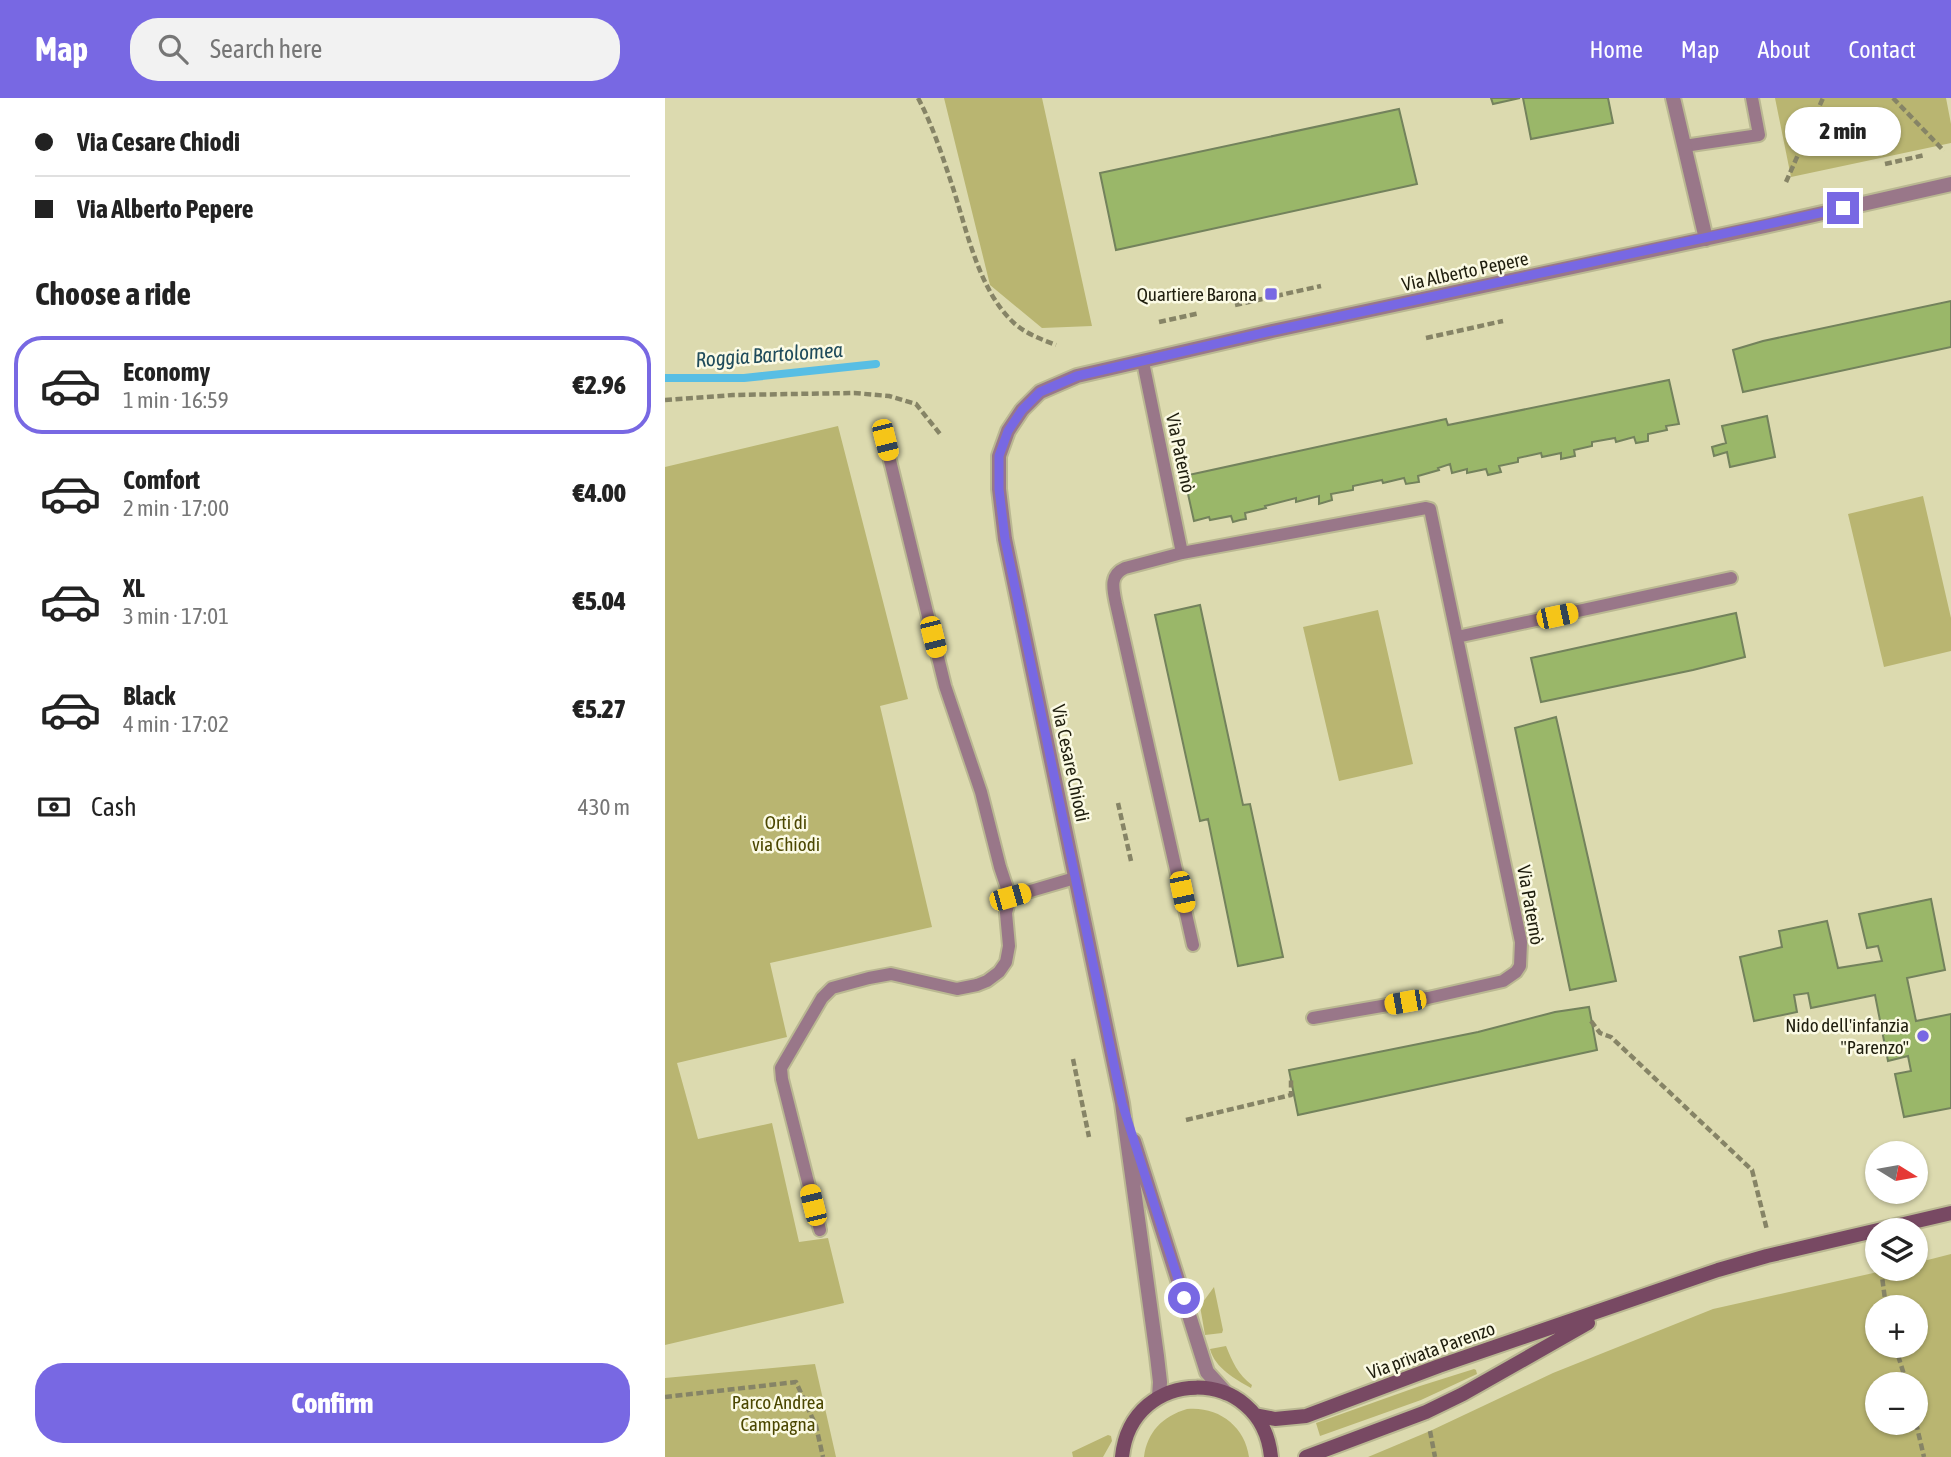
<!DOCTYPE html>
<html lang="en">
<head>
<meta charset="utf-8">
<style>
  :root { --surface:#fff; --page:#f2f2f2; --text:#222; --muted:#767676; --line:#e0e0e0; --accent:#7868e3 }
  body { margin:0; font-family:"Asap Condensed",sans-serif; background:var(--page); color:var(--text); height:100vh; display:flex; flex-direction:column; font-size:26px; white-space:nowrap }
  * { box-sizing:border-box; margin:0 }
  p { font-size:23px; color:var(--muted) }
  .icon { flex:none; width:38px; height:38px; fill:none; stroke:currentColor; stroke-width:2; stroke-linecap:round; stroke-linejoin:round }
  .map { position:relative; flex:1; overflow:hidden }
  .side { display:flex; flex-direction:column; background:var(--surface); width:665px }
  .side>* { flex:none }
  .guide { display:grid; align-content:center; height:154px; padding:0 35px; background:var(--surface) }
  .needle { width:46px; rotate:101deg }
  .buttons { position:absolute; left:1200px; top:1043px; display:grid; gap:14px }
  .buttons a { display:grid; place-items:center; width:63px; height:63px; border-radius:50%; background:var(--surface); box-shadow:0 2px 5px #0004; font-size:35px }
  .end { position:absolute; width:32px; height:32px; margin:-16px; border:9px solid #7868e3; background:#fff; box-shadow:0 0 0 4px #fff }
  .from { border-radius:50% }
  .bubble { position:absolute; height:49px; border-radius:24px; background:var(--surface); box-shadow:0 2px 5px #0004; font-size:23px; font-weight:800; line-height:49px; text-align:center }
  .car { position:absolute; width:21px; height:42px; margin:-21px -10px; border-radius:9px; box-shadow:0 0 5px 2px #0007; background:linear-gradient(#f5c518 24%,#345 0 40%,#f5c518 0 76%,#345 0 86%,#f5c518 0) }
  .guide b { display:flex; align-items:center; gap:24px; height:66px; font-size:26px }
  .guide b+b { border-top:2px solid var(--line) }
  .guide i { width:18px; height:18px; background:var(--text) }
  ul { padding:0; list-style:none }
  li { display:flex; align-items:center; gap:21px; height:98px; margin:0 14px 10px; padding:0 21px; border:4px solid transparent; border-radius:28px }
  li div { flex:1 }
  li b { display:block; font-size:26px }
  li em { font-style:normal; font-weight:800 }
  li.on { border-color:var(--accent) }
  li>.icon { width:63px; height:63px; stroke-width:1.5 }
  h2 { padding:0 35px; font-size:32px; line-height:84px }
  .pay { display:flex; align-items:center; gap:18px; height:77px; padding:0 35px; font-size:26px }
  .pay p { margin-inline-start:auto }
  .cta { display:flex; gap:14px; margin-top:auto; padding:14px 35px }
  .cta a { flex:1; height:80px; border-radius:28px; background:var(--accent); color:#fff; font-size:28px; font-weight:800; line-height:80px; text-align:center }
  header { display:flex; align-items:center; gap:42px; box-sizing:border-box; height:98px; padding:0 35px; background:var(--accent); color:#fff }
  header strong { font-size:33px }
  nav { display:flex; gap:38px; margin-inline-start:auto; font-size:24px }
  .search { width:490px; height:63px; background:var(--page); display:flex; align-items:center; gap:18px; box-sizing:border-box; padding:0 24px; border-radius:28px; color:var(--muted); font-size:26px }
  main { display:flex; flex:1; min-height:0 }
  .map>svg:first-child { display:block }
  .green { fill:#b9b571; fill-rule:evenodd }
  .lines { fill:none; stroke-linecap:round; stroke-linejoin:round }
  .stream { stroke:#58bee4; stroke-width:8 }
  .building { fill:#9ab769; stroke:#73825c; stroke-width:2 }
  .lane-casing { stroke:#bab892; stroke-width:16 }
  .street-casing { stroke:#bab892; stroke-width:18 }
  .secondary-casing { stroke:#bab892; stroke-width:18 }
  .path { stroke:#868466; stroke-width:4.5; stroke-dasharray:7 3.5; stroke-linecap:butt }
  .lane { stroke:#997789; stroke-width:12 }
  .street { stroke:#997789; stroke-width:14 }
  .secondary { stroke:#784963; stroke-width:14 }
  .route { stroke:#7868e3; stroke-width:9 }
  .poi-dot { fill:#7868e3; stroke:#fbfae4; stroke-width:2.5 }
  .labels { text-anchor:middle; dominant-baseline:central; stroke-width:5; stroke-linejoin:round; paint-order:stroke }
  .street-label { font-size:19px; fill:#1f1e0e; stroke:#fbfae4 }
  .poi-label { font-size:19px; fill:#1f1e0e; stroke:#fbfae4; text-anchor:end }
  .park-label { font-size:19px; fill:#4b4700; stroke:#fbfae4 }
  .water-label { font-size:21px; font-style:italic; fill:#1f4b5b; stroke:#fbfae4 }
</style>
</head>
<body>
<header>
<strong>Map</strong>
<div class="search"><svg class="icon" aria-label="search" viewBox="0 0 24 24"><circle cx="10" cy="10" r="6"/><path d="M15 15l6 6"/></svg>Search here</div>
<nav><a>Home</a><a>Map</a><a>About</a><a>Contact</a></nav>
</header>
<main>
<section class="side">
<div class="guide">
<b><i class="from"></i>Via Cesare Chiodi</b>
<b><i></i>Via Alberto Pepere</b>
</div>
<h2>Choose a ride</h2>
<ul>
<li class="on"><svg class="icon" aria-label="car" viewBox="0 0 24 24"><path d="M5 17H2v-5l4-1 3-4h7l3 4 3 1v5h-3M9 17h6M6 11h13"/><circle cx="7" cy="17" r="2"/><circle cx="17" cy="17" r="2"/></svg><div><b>Economy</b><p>1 min · 16:59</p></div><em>€2.96</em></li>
<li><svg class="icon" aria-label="car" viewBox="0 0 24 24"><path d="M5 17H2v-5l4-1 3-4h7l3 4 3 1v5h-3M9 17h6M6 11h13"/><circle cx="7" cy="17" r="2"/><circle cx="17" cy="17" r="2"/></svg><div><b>Comfort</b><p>2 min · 17:00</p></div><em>€4.00</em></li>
<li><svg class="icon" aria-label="car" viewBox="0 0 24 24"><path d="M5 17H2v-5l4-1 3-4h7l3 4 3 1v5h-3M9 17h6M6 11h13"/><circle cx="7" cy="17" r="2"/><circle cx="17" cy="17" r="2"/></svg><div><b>XL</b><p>3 min · 17:01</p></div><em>€5.04</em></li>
<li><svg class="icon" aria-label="car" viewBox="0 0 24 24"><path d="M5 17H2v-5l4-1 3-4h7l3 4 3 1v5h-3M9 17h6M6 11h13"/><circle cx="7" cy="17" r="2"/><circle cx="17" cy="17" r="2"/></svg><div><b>Black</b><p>4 min · 17:02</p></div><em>€5.27</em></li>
</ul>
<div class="pay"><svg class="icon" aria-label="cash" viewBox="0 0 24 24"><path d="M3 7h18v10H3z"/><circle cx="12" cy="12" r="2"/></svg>Cash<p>430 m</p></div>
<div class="cta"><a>Confirm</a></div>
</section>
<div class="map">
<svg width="1286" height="1359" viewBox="0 0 1286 1359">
  <rect width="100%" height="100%" fill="#dcdaaf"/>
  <path class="green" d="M279,0H377L427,228L377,230L325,187Z
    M1110,0H1281L1286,26V45L1126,79Z
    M173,328L243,601L215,608L267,829L105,865L122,939L12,965L33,1041L107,1025L134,1144L163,1140L179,1205L0,1247V369Z
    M1258,398L1286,520V553L1219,569L1183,416Z
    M713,512L748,666L674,683L638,529Z
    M1286,1156V1359H703L765,1333L888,1275L1048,1211L1226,1171H1251V1165ZM1213,1209H1251V1248H1213ZM1213,1286H1251V1325H1213Z
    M549,1189L558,1232L557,1235L540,1237L535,1208Z
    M561,1248C567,1263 573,1277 587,1287L586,1290C570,1281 550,1270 545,1251Z
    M150,1266L171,1359H0V1280Z
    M809,1271L811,1272L812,1276L756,1302L655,1338L651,1325L755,1288Z
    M522,1311C553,1308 580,1328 584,1359H479C482,1334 498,1318 522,1311Z
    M443,1337L446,1338L447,1343L438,1359H408L407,1354Z"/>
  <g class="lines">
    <path class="stream" d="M0,280H79L211,266"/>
  </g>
  <path class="building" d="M826,0H855L828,6Z
    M858,0H943L948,25L866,41Z
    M734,11L752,86L451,152L435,75Z
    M1286,203V249L1078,294L1068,252L1098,243Z
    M1004,282L1014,326L1001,328L1002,332L983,336V343L971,345L969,339L951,344L950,340L927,344V348L909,352L910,358L896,361V355L877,359L876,355L853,360V364L834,368L836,374L823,377L821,371L802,375V371L787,375L785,366L773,370L774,372L753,378L754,384L741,386L739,380L718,385L717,382L688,388V392L666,396L667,402L654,406V398L631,404V400L600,408L601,410L580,415L581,421L575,422L568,424L566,418L545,422L544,419L529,423L519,378L781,321L783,327Z
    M1102,318L1110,359L1065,369L1062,354L1049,358L1047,349L1061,345L1057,328Z
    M535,507L578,707L585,706L618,859L573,868L543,721L535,723L490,517Z
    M1071,515L1080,559L1028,572L876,604L866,560Z
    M891,619L951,883L905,892L850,630Z
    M1266,801L1280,872L1242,880L1251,923L1286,916V1010L1239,1019L1230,976L1246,973L1243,958L1223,963L1210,897L1146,910L1143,895L1129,897L1132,914L1089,923L1075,859L1117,849L1114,833L1162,823L1173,870L1217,863L1213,848L1202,850L1194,816Z
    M924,909L932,952L633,1017L624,972L813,934L890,914Z"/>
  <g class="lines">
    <g class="lane-casing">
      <path id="lane" d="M1019,48L1094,37L1087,0
        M478,264L517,455
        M792,539L1066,480
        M345,799L410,780
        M528,847L451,506C448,491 444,477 460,470L517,455L761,410L765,411L856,844L855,868L851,874L838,883L763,900L648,920
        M155,1132L117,981L116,970L157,900L167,890L204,880L226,876L292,891L312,887L322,883L334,874L341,864L344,848L341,815L345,799L335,769L316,694L280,588L220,342"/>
    </g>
    <g class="street-casing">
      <path id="street" d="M1008,0L1041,141
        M469,1043L542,1274L561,1295
        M494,1299L495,1284L492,1258L457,1005L340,441L334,391V358L343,333L357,312L375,294L412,278L607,233L1100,128L1286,86"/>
    </g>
    <g class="secondary-casing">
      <path id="secondary" d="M590,1317L610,1321L641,1318L774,1268L1053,1172L1102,1158L1286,1115
        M457,1359C466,1267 597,1266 606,1359
        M641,1359L761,1314L798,1296L923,1225"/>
    </g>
    <path class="path" d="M253,0C268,28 278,60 288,90C302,133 314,193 349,225C361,236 376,241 391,247
      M1228,0L1279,53
      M1220,66L1260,57
      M1121,84L1158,0
      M570,207L656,188
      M494,224L535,215
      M761,240L838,223
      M0,302L68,297L189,295L224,298L251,306L275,336
      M453,705L466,763
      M926,923L935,935L946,939L1087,1072L1102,1132
      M408,961L424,1039
      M521,1022L626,997V981
      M1216,1171L1221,1209
      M1230,1248L1242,1286
      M0,1299L131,1284L151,1328L158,1359
      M1251,1325L1259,1359
      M765,1333L770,1359"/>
    <use href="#lane" class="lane"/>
    <use href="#street" class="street"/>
    <use href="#secondary" class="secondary"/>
  </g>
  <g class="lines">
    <path class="route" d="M519,1200L457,1005L340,441L334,391V358L343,333L357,312L375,294L412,278L607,233L1178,110"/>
  </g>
  <g class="poi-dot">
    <rect x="599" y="189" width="14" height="14" rx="3.5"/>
    <circle cx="1258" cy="938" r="7"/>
  </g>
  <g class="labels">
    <g class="street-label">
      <text transform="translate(800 173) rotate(-12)">Via Alberto Pepere</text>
      <text transform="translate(516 355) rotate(78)">Via Paternò</text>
      <text transform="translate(406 665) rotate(78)">Via Cesare Chiodi</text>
      <text transform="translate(866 807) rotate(80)">Via Paternò</text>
      <text transform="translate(766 1252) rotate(-20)">Via privata Parenzo</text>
    </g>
    <g class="poi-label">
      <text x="592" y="196">Quartiere Barona</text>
      <text x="1244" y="927">Nido dell'infanzia<tspan x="1244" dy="22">"Parenzo"</tspan></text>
    </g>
    <g class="park-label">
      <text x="121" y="724">Orti di<tspan x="121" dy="22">via Chiodi</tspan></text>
      <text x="113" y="1304">Parco Andrea<tspan x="113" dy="22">Campagna</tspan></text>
    </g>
    <g class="water-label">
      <text transform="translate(104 256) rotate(-4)">Roggia Bartolomea</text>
    </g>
  </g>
</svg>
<div class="buttons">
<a><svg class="needle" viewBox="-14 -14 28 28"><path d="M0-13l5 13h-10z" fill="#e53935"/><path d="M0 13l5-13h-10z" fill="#767676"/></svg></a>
<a><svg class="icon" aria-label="layers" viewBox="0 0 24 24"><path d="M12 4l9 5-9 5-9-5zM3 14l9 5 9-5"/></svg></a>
<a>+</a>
<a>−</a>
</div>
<i class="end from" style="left:519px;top:1200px"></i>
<i class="end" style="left:1178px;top:110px"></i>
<div class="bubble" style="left:1120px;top:9px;width:116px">2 min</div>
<i class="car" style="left:220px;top:342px;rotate:166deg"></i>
<i class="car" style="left:892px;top:518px;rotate:78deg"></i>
<i class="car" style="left:268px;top:539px;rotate:166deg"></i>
<i class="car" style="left:517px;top:794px;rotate:168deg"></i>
<i class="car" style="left:345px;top:799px;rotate:74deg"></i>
<i class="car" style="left:740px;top:904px;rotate:260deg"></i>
<i class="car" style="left:148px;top:1107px;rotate:346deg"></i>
</div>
</main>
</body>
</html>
